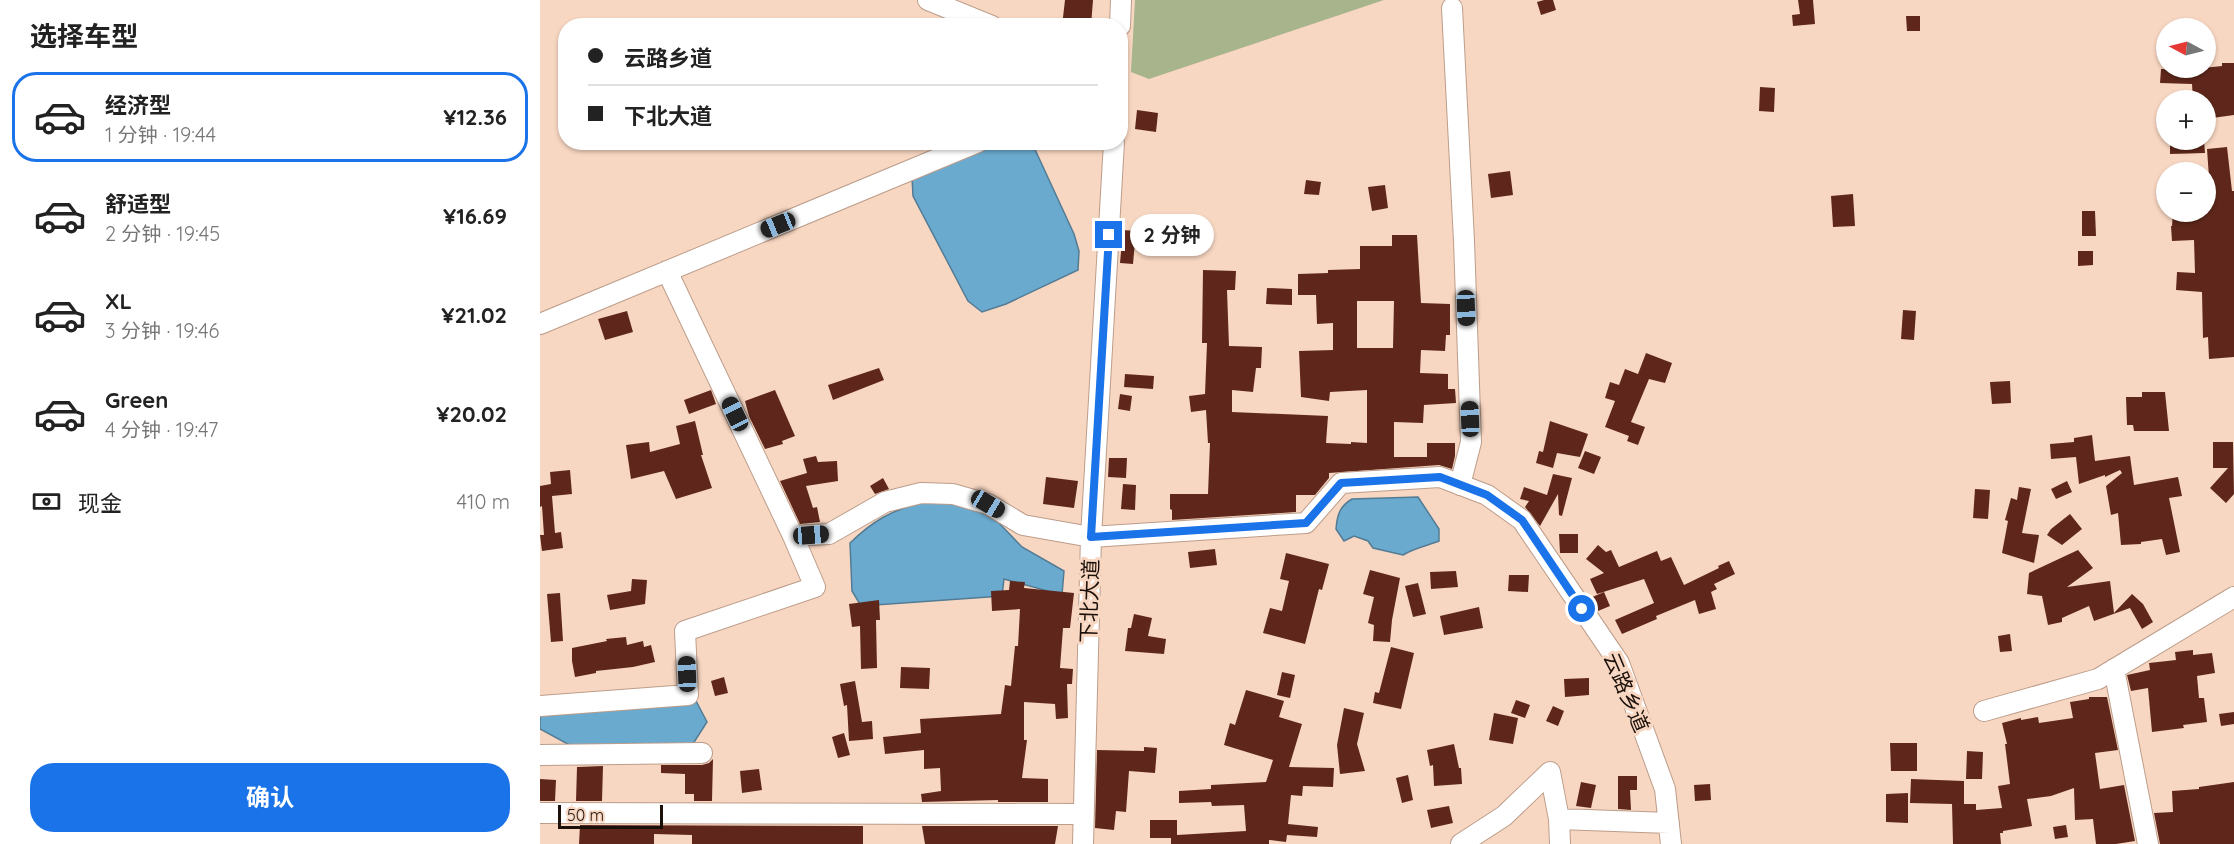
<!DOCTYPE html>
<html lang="zh">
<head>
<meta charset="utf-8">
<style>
  :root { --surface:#fff; --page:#f6f6f6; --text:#222; --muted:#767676; --line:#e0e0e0; --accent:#1a73e8 }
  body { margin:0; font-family:Quicksand,"Noto Sans SC",sans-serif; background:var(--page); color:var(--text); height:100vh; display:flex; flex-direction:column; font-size:22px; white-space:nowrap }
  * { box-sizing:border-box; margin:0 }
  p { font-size:20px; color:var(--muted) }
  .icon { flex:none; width:33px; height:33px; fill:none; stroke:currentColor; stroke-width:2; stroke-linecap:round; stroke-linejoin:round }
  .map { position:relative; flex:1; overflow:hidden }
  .panel { display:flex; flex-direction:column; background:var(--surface); width:540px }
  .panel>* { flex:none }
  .hud { position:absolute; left:18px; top:18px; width:570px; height:132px; border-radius:24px; box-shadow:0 2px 4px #0004; display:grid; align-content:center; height:132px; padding:0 30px; background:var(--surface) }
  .needle { width:39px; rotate:277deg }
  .fabs { position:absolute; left:1616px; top:18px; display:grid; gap:12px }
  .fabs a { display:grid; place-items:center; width:60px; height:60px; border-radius:50%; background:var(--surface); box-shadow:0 2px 4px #0004; font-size:30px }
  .scale { position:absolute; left:18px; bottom:15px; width:105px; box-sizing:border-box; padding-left:6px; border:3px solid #1c110a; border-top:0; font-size:16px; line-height:21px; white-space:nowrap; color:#1c110a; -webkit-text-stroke:4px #f8d7c2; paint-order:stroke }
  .end { position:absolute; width:27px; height:27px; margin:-14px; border:8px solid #1a73e8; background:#fff; box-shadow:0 0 0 3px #fff }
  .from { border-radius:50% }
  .bubble { position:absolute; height:42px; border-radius:21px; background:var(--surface); box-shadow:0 2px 4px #0004; font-size:20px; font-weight:700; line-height:42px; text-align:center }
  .car { position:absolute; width:18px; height:36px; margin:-18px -9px; border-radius:8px; box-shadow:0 0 4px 2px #0007; background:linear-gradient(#222 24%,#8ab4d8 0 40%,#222 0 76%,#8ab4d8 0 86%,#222 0) }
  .hud b { display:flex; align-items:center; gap:21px; height:57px; font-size:22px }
  .hud b+b { border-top:2px solid var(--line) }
  .hud i { width:15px; height:15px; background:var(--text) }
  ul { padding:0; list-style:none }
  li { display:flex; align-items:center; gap:18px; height:90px; margin:0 12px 9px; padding:0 18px; border:3px solid transparent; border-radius:24px }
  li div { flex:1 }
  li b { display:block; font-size:22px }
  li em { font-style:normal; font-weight:700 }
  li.current { border-color:var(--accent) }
  li>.icon { width:54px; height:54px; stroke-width:1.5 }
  h2 { padding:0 30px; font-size:27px; line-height:72px }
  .pay { display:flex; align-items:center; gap:15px; height:66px; padding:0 30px; font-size:22px }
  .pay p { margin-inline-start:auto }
  .primary-button { display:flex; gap:12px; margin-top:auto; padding:12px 30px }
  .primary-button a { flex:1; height:69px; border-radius:24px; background:var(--accent); color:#fff; font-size:24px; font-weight:700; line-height:69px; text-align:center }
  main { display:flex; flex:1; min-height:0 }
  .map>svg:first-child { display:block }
  .green { fill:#a7b48c }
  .water { fill:#6aaacf; stroke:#537c94; stroke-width:1.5 }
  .building { fill:#5f271b; fill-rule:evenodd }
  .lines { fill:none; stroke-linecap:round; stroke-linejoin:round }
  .minor-casing { stroke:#bc9d8a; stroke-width:22 }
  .minor { stroke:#fff; stroke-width:20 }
  .route { stroke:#1a73e8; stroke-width:8 }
  .labels { text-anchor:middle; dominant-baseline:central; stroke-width:6; stroke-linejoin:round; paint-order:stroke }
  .street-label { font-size:21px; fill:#1c110a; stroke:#f8d7c2 }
</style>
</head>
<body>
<main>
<section class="panel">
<h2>选择车型</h2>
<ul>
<li class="current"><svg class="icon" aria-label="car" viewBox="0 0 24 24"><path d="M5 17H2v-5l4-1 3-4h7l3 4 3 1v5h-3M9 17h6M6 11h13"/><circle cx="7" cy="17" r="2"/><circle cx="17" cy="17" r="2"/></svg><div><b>经济型</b><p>1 分钟 · 19:44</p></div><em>¥12.36</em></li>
<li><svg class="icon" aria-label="car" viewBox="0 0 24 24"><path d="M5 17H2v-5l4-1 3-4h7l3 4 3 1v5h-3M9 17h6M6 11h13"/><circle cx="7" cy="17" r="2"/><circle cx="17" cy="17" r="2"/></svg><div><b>舒适型</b><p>2 分钟 · 19:45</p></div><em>¥16.69</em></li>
<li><svg class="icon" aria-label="car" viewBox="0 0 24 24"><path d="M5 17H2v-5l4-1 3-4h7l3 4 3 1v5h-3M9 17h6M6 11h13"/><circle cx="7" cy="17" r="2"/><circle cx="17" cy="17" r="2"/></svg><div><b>XL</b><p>3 分钟 · 19:46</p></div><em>¥21.02</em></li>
<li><svg class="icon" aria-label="car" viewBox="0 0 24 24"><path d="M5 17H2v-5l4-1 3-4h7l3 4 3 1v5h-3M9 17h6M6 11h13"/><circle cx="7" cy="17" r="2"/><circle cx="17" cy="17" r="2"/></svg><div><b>Green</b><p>4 分钟 · 19:47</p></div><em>¥20.02</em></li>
</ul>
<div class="pay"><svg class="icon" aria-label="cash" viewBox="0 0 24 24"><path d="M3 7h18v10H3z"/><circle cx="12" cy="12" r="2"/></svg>现金<p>410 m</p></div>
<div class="primary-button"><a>确认</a></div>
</section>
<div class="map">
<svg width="1694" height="844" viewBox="0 0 1694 844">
  <rect width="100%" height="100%" fill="#f8d7c2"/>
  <path class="green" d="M595,0H844L609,79L591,72Z"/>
  <path class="water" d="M461,143H492L534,234L539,251L538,270L466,304L442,312L428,301L373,196L372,177Z
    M878,497L899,529V541C887,546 874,548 863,555L833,548L828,541L814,536L804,541L796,529C797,515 800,506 812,499Z
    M380,503H415L443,510L459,523L482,547L524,571L522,595L464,579L462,596L321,606L312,591L310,543C333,521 350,511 380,503Z
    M154,697L167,722L151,747L35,748L0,729V714Z"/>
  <path class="building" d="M525,0H553L551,26H522Z
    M1004,0H1013L1016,10L1001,15L997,2Z
    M1258,0H1273L1275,24L1253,26L1252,15L1260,14Z
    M1366,16H1380V31H1367Z
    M1682,63H1694V115L1665,119V100H1653L1652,84L1620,83L1621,69H1653L1682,66Z
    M1220,87L1235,88L1234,112L1219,111Z
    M597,110L618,113L616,132L595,129Z
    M1630,140H1664L1665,153L1630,154Z
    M1687,147L1692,191H1694V357L1669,359L1668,337L1663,338L1662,292L1636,290L1637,272L1655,273L1654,240L1632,241L1631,226H1632L1633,212H1665V206H1671L1667,149Z
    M970,171L973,195L951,198L948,174Z
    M766,180L781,182L779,195L764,194Z
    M845,185L848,208L832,211L828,187Z
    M1313,194L1315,226L1293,227L1291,196Z
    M1542,211H1555L1556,236H1542Z
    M583,230L596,231L593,264L580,263Z
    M852,235H877L881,303L910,304V335H906L905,351L881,350L880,373L908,374V389H915L916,403L884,405L883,423L854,422V457H887V443H915V456L912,469L899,465L789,473V478L775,495H756V512L632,520V510L630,509V494H668L670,443H668L666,410L651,412L649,396L665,394L667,343H662L663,270L696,271L695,290H687L689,346L722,347L721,368H716L713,392L692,390V412L788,416L786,443L811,444V442L827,443V390L790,392L789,401L761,397L759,351L793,350V323L777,324L776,295H758V274L788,273V270L820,269V246H852ZM817,301H854L853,348H817Z
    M1538,251H1553V265L1538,266Z
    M727,288L752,289V305L726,304Z
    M1363,310L1376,311L1374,340L1361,339Z
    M87,311L93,332L65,340L58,319Z
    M1106,353L1132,363L1125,383L1109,379L1091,422L1105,427L1098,445L1087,441L1089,436L1065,427L1075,401L1065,398L1070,382L1079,385L1085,369L1098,374Z
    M339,368L344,380L293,400L288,385Z
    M585,374L614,376L613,389L584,387Z
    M1470,381L1471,403L1452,404L1450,382Z
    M171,390L176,404L149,414L144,400Z
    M235,390L255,436L242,441L243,444L225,449L209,416L205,401Z
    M1602,392H1625L1629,431H1594L1593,425H1587L1586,397H1602Z
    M580,394L592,396L590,411L578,409Z
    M155,421L163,455H161L172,488L136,499L124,471L91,479L86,445L109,442L110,452L140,444L136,426Z
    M1010,421L1048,434L1040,457L1017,453L1013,468L996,463L999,451L1003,452Z
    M1552,435L1555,461L1590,456L1594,485L1638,477L1642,496L1629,498L1640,552L1626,555L1622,539L1601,542V544L1581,545L1578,513L1571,515L1566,486L1582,473L1580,470L1565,477V475L1539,484L1536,457L1511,459L1510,444L1534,442V438Z
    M1673,442H1693L1694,494L1686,503L1670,488L1688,468H1673Z
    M1045,451L1061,457L1054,474L1038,468Z
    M276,456L278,462L297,461L298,481L266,486L273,508L277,507L280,522L260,524L240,481L267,473L263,459Z
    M569,458H587L586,478L568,477Z
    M30,470L32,494L12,496L15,533L21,532L23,548L2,551L0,535H4L2,506L0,507V486L11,484L10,472Z
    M1013,474L1032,478L1022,516L1019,515L1018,494L1000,526L985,507L989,501L980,499L984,487L1007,495Z
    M506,477L538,481L534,508L503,504Z
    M343,478L349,489L335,494L330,486Z
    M1527,481L1532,492L1516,499L1511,489Z
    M583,484L596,485L595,510L581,509Z
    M1479,487L1491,489L1482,533L1499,535L1494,563L1462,553L1468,521L1465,520L1471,498L1477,500Z
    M1435,489L1450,490L1448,519L1433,518Z
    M1530,514L1542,529L1522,545L1507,535L1511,529Z
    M1019,534H1038V553H1020Z
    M1058,545L1066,552L1071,550L1079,567L1117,551L1121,561L1131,557L1144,585L1179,568L1178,566L1189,561L1195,574L1174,584L1177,589L1171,592L1176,609L1159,614L1155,600L1116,616L1117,619L1082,634L1075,620L1114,603L1104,579L1057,594L1050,579L1064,573L1046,559Z
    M675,549L677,565L650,568L648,552Z
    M1538,550L1553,568L1527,587L1570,581L1574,613L1592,594L1603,604L1613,622L1602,629L1590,608L1554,621L1549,606L1522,618V622L1508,625L1502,596L1487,594L1489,573Z
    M746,553L789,564L782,590L779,589L765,644L723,633L730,608L742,611L749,581L740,579Z
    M830,570L860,578L852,620L850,642L833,641L834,625L828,623L834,597L823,594Z
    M916,571L918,587L891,589L890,572Z
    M969,575H989L988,592L968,591Z
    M92,579L107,580L105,604L70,610L67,595L91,591Z
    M470,581L485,582L484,588L534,593L530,628H523L520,668L533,669L532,684H527L528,718L516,719L515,704L484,702V740H487L482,778L508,779V802H458V800L382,802L381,794L401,791L400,768L384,769V750L345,754L343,737L381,733L380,719L461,714L465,685L471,686L475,646H478L480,609L452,611L451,591L469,590Z
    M878,583L886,614L873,617L865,586Z
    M1064,592L1070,606L1058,611L1050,598Z
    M20,593L23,641L11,642L7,594Z
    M339,600L340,620H336L337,668L321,669L320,626L312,627L309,604Z
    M939,607L943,628L904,635L900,616Z
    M594,614L612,618L608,636L626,639L624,654L585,651L588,628H591Z
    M1470,634L1472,651L1460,652L1458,636Z
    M86,637L87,645L103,641L104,647L111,645L115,662L93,667L56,671V673L35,677L32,661V648L67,641L66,639Z
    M851,647L874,653L861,709L833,703L835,692L839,693Z
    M1653,650V655L1672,653L1675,673L1657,676L1659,698H1664L1667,722L1643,725L1644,728L1612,732L1608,688L1591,691L1587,675L1610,670L1609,663L1636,660L1635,652Z
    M361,667L390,668L389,689L360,688Z
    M742,672L755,675L750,698L737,695Z
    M184,677L188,693L175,696L171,681Z
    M1049,678V695L1025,697L1024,679Z
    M315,681L322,722L332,721L333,739L309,741L307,705L304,706L300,684Z
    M706,690L744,701L739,717L762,724L749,767L794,768L793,787L763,786L762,796L751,795L748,824L778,827L777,837L747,835L746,842L729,840V844H631V838H610V820H637V835L706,831L704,805L672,806L671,802L639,803V791L671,789V785L726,782L733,760L684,745L690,723L695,725Z
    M1549,697H1567L1578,750L1555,753L1560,789L1584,785L1595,841L1576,844H1556L1553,819L1535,820L1534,788L1511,796L1487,799L1492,826L1463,831V833H1460L1461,844H1413L1412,804L1370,803L1371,779L1424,781V804H1436V810L1462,808L1458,786L1470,784L1465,744H1467L1462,723L1481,718V720L1498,717L1499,723L1533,718L1530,702L1549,699Z
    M976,700L990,705L985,718L971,713Z
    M1013,706L1024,711L1018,726L1006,721Z
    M804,708L824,713L817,744L825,771L800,774L797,745Z
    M1694,712V724L1681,726L1679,714Z
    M954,713L978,718L973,744L949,740Z
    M304,733L310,755L298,758L292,737Z
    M1350,743H1377V771H1351Z
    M914,744L919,768H921L922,784L894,786L893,765L890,766L887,750Z
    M604,747L617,748L615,773L589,771L586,812L576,811L574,830L555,828L557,750L604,751Z
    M1427,751L1443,752L1442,779H1426Z
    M173,759L172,801H154V794H145V774L121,773V765H162L169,763Z
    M63,766L62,801H36L37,767Z
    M219,769L222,790L202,793L200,771Z
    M868,775L873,800L862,803L856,778Z
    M1078,776H1097V790H1090L1091,810L1078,809Z
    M0,779L16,780L15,801H0Z
    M1041,782L1056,785L1051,808L1036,806Z
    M1694,782V844H1620L1614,813L1633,812L1632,791L1659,789V787Z
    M1170,784L1171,800L1155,801L1154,785Z
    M1368,793V823L1346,822V794Z
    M909,806L913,823L891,828L887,810Z
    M40,825L323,826V844H152V835L114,834V844H39Z
    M1526,825L1528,837L1515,839L1513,827Z
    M382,826H518L515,844H385Z"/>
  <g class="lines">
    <g class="minor-casing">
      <path id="minor" d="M388,0L452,26
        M912,8L924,241L931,442L920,485
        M580,26L581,0
        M127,271L253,536L289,534L345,502L381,493L413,494L448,504L483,525L551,537L766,523L801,483L900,477L947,495L982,520L1079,663L1125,789L1131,844
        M0,324L438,142
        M1574,669L1608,844
        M0,706L148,695L145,631L275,587L253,536
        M1444,711L1558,679L1694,597
        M0,755L162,753
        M0,813L544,814
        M1019,819L1020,844
        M543,844L551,537L574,142
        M921,844L964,816L1010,772L1019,819L1129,823"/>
    </g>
    <use href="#minor" class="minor"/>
  </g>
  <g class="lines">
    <path class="route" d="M569,235L551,537L766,523L801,483L900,477L947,495L982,520L1042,609"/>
  </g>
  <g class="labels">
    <g class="street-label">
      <text transform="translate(549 601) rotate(-88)">下北大道</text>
      <text transform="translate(1087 692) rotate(67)">云路乡道</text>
    </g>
  </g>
</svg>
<div class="fabs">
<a><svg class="needle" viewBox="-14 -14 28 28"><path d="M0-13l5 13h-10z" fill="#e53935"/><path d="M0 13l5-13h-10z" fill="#767676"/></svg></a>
<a>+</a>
<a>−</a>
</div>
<div class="scale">50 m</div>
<i class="end from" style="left:1042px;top:609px"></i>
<i class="end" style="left:569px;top:235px"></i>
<div class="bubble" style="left:590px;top:214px;width:84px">2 分钟</div>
<i class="car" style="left:238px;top:225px;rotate:248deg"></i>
<i class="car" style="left:926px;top:308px;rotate:178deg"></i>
<i class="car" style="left:195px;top:414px;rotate:334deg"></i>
<i class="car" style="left:930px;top:419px;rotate:358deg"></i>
<i class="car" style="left:448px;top:504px;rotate:121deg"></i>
<i class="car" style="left:271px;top:535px;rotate:86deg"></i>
<i class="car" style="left:147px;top:674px;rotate:358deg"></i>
<div class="hud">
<b><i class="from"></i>云路乡道</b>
<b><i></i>下北大道</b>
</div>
</div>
</main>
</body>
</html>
